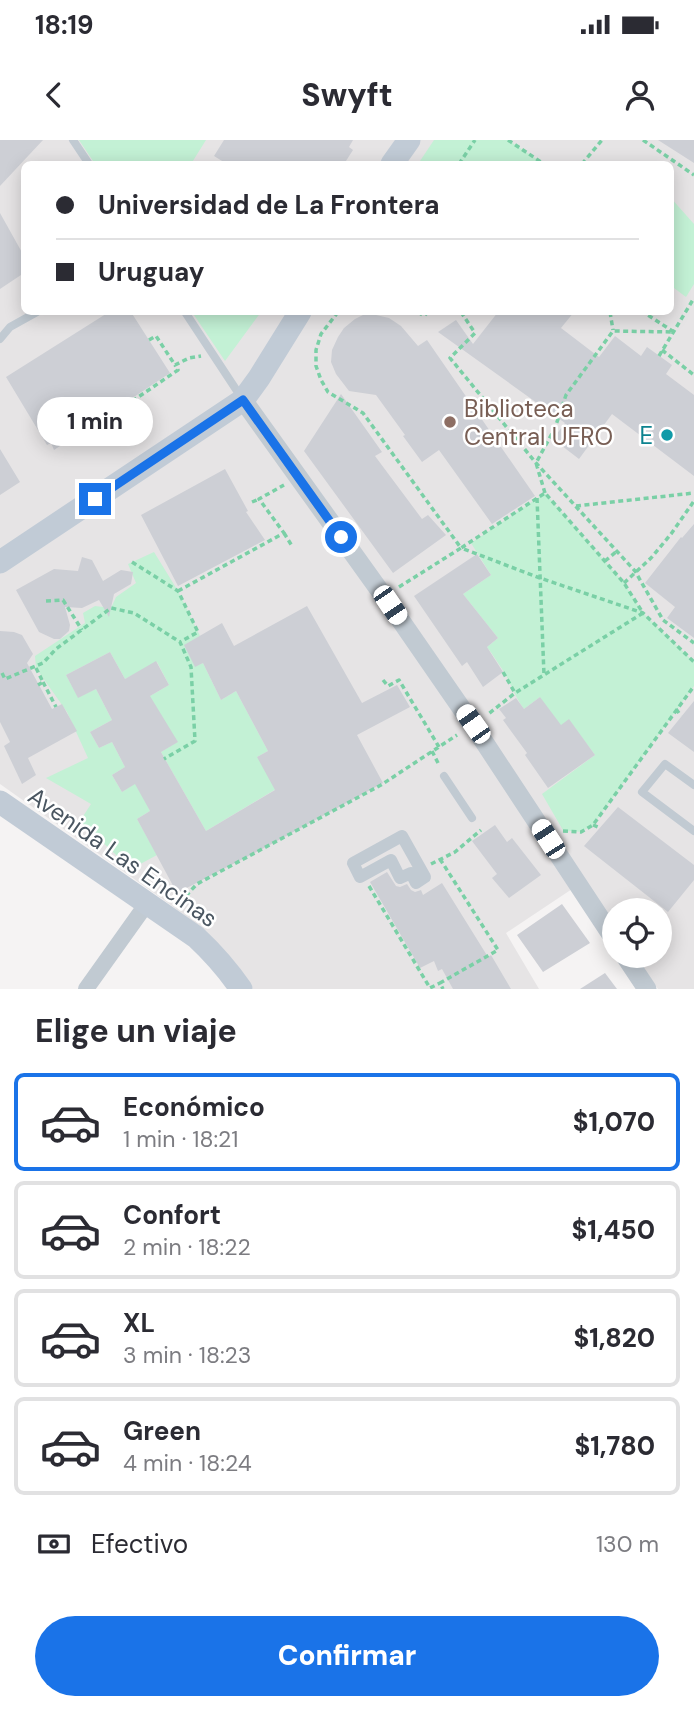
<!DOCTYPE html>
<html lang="es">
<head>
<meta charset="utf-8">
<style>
  :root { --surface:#fff; --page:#f7f7f7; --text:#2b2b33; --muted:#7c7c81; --line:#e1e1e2; --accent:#1a73e8 }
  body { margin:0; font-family:"DM Sans",sans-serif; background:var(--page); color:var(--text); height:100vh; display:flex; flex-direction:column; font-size:26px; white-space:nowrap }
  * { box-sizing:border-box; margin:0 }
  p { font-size:23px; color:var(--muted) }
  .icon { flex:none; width:38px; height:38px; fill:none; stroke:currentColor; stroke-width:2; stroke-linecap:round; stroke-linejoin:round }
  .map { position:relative; height:849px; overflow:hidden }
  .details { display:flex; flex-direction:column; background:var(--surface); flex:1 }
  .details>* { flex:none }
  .banner { position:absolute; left:21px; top:21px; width:653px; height:154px; border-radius:10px; box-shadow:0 4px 18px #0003; display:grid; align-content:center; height:154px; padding:0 35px; background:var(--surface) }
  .tools { position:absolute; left:602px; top:758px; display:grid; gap:14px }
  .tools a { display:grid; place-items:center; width:70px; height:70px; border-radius:50%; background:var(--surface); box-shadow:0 4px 18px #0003; font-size:35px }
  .end { position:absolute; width:32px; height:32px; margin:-16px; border:9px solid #1a73e8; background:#fff; box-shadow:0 0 0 4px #fff }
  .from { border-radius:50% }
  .bubble { position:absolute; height:49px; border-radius:24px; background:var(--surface); box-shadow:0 4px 18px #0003; font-size:23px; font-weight:800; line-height:49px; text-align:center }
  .car { position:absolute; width:21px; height:42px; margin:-21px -10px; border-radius:9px; box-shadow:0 0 5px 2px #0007; background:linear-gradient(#fff 24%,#345 0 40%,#fff 0 76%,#345 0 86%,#fff 0) }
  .banner b { display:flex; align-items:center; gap:24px; height:66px; font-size:26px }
  .banner b+b { border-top:2px solid var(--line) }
  .banner i { width:18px; height:18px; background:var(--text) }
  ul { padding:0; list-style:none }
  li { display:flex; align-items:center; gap:21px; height:98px; margin:0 14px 10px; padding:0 21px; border:4px solid var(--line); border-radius:10px }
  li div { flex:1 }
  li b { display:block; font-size:26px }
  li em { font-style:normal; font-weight:800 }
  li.on { border-color:var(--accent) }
  li>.icon { width:63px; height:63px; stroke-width:1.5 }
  h2 { padding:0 35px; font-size:32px; line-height:84px }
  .pay { display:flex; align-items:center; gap:18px; height:77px; padding:0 35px; font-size:26px }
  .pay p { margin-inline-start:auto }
  .action { display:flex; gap:14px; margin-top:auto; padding:14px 35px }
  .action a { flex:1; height:80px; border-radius:42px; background:var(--accent); color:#fff; font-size:28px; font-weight:800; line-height:80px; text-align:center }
  .status { display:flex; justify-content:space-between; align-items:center; height:49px; padding:0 35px; background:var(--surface); direction:ltr }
  .status svg { height:19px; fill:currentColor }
  header { display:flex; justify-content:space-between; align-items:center; height:91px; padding:0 35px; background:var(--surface); font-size:32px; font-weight:800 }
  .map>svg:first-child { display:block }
  .education { fill:#e6e4e5; fill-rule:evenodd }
  .green { fill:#c3f1d5 }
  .building { fill:#cdcfd5 }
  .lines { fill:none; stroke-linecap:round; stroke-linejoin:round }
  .path { stroke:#7ad0a6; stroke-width:3.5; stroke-dasharray:5 3.5; stroke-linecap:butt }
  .service { stroke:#c1cad2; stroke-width:8 }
  .pedestrian { stroke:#c1cad2; stroke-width:12 }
  .minor { stroke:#c1cad2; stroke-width:16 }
  .tertiary { stroke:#c1cad2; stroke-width:19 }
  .secondary { stroke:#c1cbd6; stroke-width:23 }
  .route { stroke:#1a73e8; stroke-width:9 }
  .education-dot { fill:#8d6e63; stroke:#fff; stroke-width:2.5 }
  .culture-dot { fill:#0f9aa8; stroke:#fff; stroke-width:2.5 }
  .labels { text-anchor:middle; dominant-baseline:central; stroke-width:5; stroke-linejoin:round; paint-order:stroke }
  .education-label { font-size:24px; fill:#785e54; stroke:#fff; text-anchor:start }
  .culture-label { font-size:24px; fill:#0d838f; stroke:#fff; text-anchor:end }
  .street-label { font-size:24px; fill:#4a5661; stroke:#fff }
</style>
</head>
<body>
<div class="status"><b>18:19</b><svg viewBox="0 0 49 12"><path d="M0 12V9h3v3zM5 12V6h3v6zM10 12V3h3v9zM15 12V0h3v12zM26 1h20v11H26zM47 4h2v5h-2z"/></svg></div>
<header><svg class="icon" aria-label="back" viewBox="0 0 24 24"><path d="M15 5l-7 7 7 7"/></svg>Swyft<svg class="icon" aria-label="person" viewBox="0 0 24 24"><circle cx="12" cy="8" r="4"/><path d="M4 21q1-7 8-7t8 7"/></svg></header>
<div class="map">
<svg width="694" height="849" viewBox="0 0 694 849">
  <rect width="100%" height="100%" fill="#f5f3f3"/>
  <path class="education" d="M0,0H694V849H658L635,816H660V770H614V785L584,741L506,793L539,849H253L206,791L161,758L0,644ZM24,24H670V172H24Z"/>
  <path class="green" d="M79,0H206L191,24H95Z
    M434,0H508L544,24H418Z
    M670,57L694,84V144L686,157L670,145Z
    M192,172H261L225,221Z
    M545,353L624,443L643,473L694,522V546L593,685L581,692L571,691L564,692L542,654L595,615L569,580L550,594L540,557L524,569C515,557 511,544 504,532C498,523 493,515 487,507L498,498L463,454L491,435L471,403Z
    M154,412L178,451L200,496L185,505L196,526L203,523L221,560L236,551L268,611L257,617L286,643L206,691L161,612L177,602L143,560L169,545L157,522L125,539L110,512L66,535L78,557L96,549L112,580L90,592L99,608L112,602L125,627L112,635L122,652L137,642L150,671L137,679L157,715L131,729L80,681L91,664L46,638L88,618L67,572L36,528L35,516L85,483L83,473L95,466L111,468L116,457L136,443L128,424Z"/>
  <path class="building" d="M0,0H43L0,46Z
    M224,0H353L349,7L353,10L344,24H227L214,16Z
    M658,0H694V23Z
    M0,73L24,116V133L0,149Z
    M109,172H131L170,233L54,310L51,303L47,305L6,237Z
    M498,172H574L561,188L599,217L615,196L641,216L647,207L672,225L666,234L694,255V336L612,274L579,319L553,299L565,283L438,192L456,180L473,204Z
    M363,175H376L389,178L401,186L418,206L427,200L535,356L492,384L439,310L422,322L403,296L405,295L376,255L349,251L336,234L331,222L332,210L338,197L344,188L355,179Z
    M341,254L382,312L375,316L422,379L428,375L446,395L393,433L304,311Z
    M0,309L20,342L0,355Z
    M225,329L248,371L246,372L265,400L178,446L141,375Z
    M694,384V498L667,478L675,467L645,443L681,397L682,398Z
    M477,414L491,435L463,454L498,498L487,507L503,532L483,547L467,522L462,526L414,456Z
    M82,417L92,420L103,441L121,430L133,432L131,444L114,454L109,477L99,460L82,468L65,467L70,485L69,491L60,499H54L39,492L16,450L54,429L78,431Z
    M307,466L362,563L397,545L410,567L357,595L383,643L266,707L177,753L137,679L150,671L135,644L122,652L112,635L125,627L112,602L99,608L90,592L112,580L96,549L78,558L66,535L110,512L125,539L156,521L169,545L150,556L178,602L161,612L206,691L275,650L257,617L268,611L236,551L221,560L203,523L195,527L184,505L222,483L234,506Z
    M0,491L14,492L22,495L33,514L27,523L52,569L62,564L77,591L28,618L36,635L22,644L4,606L10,602L0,582Z
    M540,557L561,585L569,579L595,615L548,648L525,615L527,613L503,580L506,578L499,569L516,558L524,569Z
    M694,561V612L668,593Z
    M618,667L694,725V740L668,772L584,706Z
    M495,685L507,702L512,698L541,735L509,758L492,738L497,734L472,701Z
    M387,732L396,746L400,747L407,744L411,750L415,752L421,750L423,755L442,743L488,817L491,815L511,849H453L442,829L438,831L434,821L420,828L370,742Z
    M562,764L590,803L543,832L517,795Z
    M605,833L617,849H580Z"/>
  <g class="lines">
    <path class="path" d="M508,0L544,24
      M643,0L694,35
      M459,24L475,0
      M582,24L602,0
      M338,172L321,194L316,210V226L321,240L328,252L363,273L461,408L545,353L624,443L643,473L515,553L487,575
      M418,172L424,176L428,172
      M461,172L475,193L450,218L536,323L635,431L663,480L694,503
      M610,172L613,190
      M149,200L156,196L175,225L189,218L201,216
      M662,210L694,235
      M659,216L694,158
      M70,299L72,302L178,230L175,225
      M545,353L536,323L555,288L566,255L613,191L674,192L643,172
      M537,358L544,535
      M252,362L259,359
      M576,366L694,353
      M284,393L292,406
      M605,421L617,411
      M132,422L178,451L198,492L180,502
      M624,443L651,418L671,394L694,361
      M399,447L461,408L540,438L643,473L694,522
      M178,451L284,393L259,359L284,345
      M46,461L63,460L82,490
      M36,528L43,542L38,545
      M503,532L515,553
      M2,533L5,539L43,523L56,509L111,468L134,473L180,502L191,527L195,601L164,619
      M383,540L388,546L399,540L439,607
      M43,542L56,567
      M676,569L681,576
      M432,611L439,625
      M593,685L600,688
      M563,691L581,692L593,685L694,546
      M440,719L498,810L440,843L443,849
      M431,724L455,712L481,690
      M369,746L430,848L440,843
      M180,762L197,744L381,645L457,595"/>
    <path class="service" d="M73,0L89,24
      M185,172L241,257
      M0,199L10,187L37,172
      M444,636L472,678
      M694,645L665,624L642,652L694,691"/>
    <path class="pedestrian" d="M402,696L425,737L416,743L411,733L400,738L391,720L360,737L353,723Z"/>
    <path class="minor" d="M86,849L148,762"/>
    <path class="tertiary" d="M243,260L390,465L473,585L614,799
      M625,816L647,849"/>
    <path class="secondary" d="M392,24L409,0
      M0,422L243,260L259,238L300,172
      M0,662L196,797C213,813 228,830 241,849"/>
  </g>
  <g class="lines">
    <path class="route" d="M95,359L243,260L341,397"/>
  </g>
  <circle class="education-dot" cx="450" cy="282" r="7"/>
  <circle class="culture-dot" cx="667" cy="295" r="7"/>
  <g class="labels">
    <g class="education-label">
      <text x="464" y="268">Biblioteca<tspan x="464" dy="28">Central UFRO</tspan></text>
    </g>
    <g class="culture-label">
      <text x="653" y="295">E</text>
    </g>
    <g class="street-label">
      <text transform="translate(123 717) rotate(35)">Avenida Las Encinas</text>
    </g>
  </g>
</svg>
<div class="tools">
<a><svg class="icon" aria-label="locate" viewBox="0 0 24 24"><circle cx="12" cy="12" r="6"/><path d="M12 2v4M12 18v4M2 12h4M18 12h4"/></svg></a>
</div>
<i class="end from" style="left:341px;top:397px"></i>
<i class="end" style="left:95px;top:359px"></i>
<div class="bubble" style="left:37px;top:257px;width:116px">1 min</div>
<i class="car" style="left:390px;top:465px;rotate:146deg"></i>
<i class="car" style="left:473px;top:584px;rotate:325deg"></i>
<i class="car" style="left:548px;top:699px;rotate:327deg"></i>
<div class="banner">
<b><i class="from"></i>Universidad de La Frontera</b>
<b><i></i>Uruguay</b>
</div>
</div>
<section class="details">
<h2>Elige un viaje</h2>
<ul>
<li class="on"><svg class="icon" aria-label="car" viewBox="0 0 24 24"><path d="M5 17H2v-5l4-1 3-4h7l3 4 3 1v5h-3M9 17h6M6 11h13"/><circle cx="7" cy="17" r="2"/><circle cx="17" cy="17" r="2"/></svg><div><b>Económico</b><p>1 min · 18:21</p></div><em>$1,070</em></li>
<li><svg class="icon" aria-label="car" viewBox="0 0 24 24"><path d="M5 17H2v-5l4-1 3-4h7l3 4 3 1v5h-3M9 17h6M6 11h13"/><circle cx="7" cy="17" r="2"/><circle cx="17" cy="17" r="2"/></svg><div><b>Confort</b><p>2 min · 18:22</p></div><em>$1,450</em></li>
<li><svg class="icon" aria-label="car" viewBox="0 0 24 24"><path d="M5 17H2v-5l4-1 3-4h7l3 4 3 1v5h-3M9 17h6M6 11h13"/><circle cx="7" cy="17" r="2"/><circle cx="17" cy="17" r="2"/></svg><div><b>XL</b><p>3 min · 18:23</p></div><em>$1,820</em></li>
<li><svg class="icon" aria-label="car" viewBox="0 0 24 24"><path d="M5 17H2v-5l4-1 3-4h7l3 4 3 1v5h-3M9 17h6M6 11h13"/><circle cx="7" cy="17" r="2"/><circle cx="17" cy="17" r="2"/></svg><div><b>Green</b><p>4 min · 18:24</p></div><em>$1,780</em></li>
</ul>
<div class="pay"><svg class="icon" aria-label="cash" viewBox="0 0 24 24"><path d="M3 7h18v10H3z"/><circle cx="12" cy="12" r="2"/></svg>Efectivo<p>130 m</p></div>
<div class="action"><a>Confirmar</a></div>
</section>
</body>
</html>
